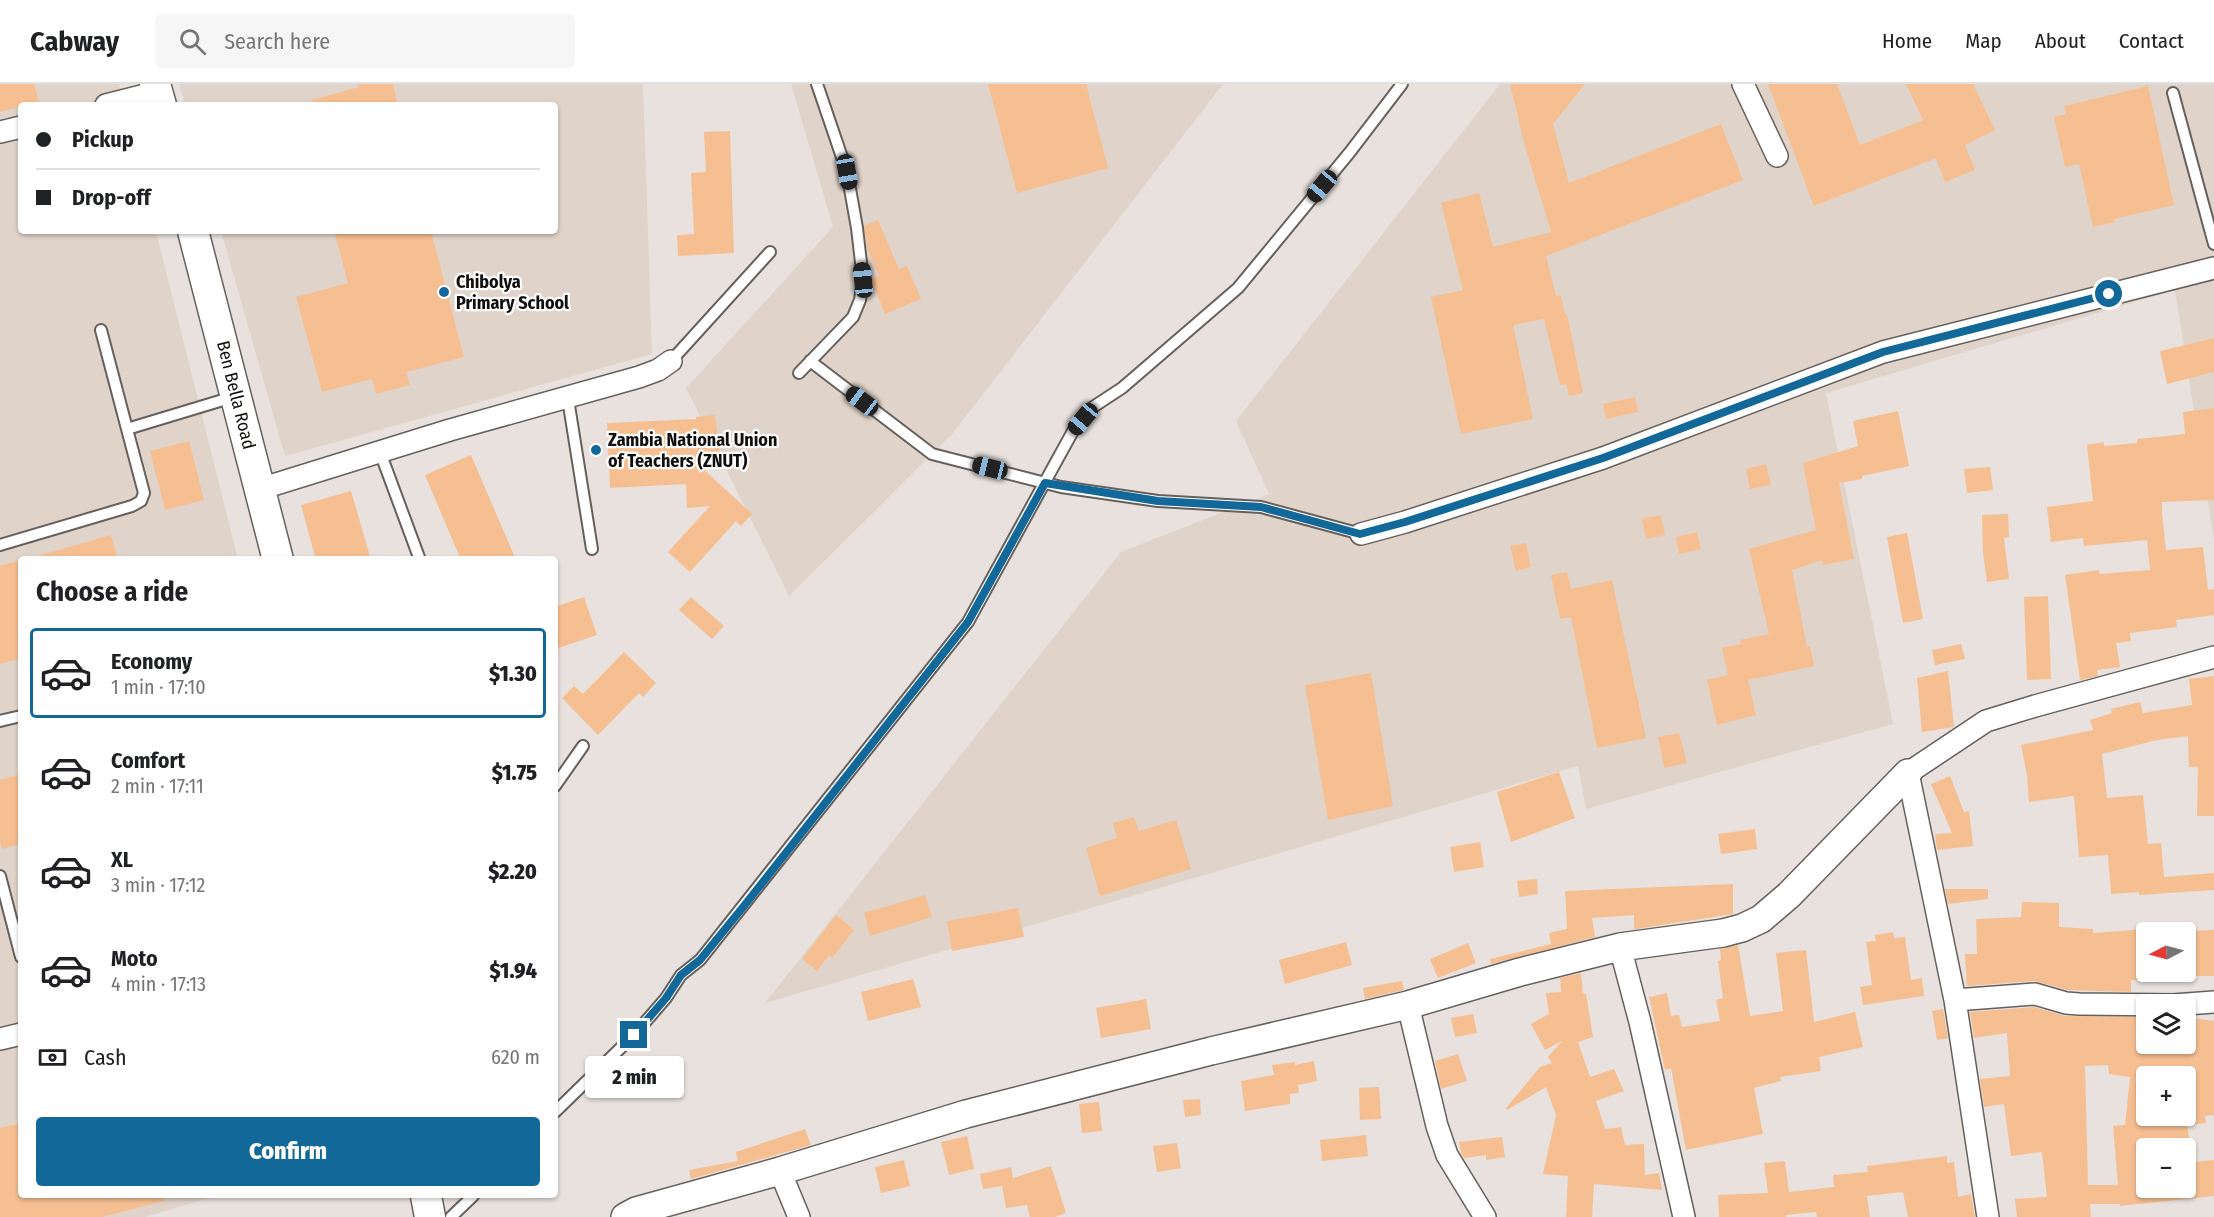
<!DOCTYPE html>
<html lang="en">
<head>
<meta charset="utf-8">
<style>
  :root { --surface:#fff; --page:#f6f6f6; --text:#202124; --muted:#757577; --line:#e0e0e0; --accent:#126899 }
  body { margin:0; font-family:"Fira Sans Condensed",sans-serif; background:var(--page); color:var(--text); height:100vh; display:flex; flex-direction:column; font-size:22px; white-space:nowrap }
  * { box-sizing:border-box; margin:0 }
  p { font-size:20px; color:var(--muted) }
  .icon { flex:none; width:33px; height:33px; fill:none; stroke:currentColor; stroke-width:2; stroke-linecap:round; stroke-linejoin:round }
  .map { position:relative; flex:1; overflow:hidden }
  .drawer { position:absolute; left:18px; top:472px; width:540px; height:642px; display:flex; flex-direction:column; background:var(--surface); border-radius:6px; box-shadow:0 2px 4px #0004 }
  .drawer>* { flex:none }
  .top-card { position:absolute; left:18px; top:18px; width:540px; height:132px; border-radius:6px; box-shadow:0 2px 4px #0004; display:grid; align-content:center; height:132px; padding:0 18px; background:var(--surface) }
  .needle { width:39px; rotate:264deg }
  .tools { position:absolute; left:2136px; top:838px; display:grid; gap:12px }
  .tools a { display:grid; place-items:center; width:60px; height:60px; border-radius:6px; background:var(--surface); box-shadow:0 2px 4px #0004; font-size:30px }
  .end { position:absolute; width:27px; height:27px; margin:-14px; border:8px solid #126899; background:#fff; box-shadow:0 0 0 3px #fff }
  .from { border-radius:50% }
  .bubble { position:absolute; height:42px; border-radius:6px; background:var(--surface); box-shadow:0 2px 4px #0004; font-size:20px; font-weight:800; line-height:42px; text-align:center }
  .car { position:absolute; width:18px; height:36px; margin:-18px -9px; border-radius:8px; box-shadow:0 0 4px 2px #0007; background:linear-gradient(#222 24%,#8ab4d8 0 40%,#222 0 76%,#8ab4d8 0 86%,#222 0) }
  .top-card b { display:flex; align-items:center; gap:21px; height:57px; font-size:22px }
  .top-card b+b { border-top:2px solid var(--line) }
  .top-card i { width:15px; height:15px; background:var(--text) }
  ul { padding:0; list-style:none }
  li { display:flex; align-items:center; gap:18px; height:90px; margin:0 12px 9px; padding:0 6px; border:3px solid transparent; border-radius:6px }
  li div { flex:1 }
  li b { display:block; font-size:22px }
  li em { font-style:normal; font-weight:800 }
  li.on { border-color:var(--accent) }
  li>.icon { width:54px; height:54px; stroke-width:1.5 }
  h2 { padding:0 18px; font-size:27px; line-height:72px }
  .pay { display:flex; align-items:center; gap:15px; height:66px; padding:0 18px; font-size:22px }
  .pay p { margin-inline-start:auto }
  .action { display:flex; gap:12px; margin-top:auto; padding:12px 18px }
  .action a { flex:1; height:69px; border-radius:6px; background:var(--accent); color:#fff; font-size:24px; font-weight:800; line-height:69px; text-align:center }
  header { display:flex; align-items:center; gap:36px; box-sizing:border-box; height:84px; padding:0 30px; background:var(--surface); border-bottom:2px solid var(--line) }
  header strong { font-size:28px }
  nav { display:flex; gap:33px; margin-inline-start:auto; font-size:21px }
  .search { width:420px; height:54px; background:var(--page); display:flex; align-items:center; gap:15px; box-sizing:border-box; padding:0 21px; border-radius:6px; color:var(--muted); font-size:22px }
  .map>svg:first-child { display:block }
  .built { fill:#e0d4ca }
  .building { fill:#f6bf92; fill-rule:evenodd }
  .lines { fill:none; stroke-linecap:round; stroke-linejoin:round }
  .service-casing { stroke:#66605c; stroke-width:14 }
  .minor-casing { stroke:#66605c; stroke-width:24 }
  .tertiary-casing { stroke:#66605c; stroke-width:30 }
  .secondary-casing { stroke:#66605c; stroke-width:33 }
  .service { stroke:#fff; stroke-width:10 }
  .minor { stroke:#fff; stroke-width:21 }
  .tertiary { stroke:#fff; stroke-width:27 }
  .secondary { stroke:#fff; stroke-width:30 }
  .route { stroke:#126899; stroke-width:8 }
  .poi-dot { fill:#126899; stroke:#fff; stroke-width:2 }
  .labels { text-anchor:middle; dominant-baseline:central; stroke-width:4.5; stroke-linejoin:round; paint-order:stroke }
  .poi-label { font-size:18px; font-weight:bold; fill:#110f0d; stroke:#fff; text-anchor:start }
  .street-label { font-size:18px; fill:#110f0d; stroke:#fff }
</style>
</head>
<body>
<header>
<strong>Cabway</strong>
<div class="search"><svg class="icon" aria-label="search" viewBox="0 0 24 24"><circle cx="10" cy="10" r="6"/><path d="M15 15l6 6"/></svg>Search here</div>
<nav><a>Home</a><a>Map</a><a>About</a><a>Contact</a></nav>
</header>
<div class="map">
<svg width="2214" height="1133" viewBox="0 0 2214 1133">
  <rect width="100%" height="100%" fill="#e8e1dd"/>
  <path class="built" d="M0,0H119L124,21H21V147H156L238,475L21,476V1112H216L145,1133H0Z
    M179,0H643L652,270L285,372L221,147H555V21H185Z
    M791,0H1223L953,349L789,512L686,304L833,143Z
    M1500,0H2214V456L2175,206L1826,309L1893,640L1586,725L1578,682L765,919L1121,468L1269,410L1236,337Z"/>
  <path class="building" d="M0,0H34L39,17L0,28Z
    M358,0H393L398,21H312V16L359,3Z
    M988,0H1086L1108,84L1017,109Z
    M1510,0H1585L1553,40L1569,99L1721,40L1743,96L1546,172L1556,212L1561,211L1565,231L1567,230L1583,309L1569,312L1566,300L1560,301L1544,235L1513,241L1533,335L1461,350L1431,213L1463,206L1441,119L1479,109L1493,163L1551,148L1524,59Z
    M1768,0H1837L1860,61L1923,36L1906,0H1973L1995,46L1965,61L1975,86L1945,98L1936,74L1814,122Z
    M2148,2L2174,121L2114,135L2115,138L2093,143L2079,80L2065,83L2054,33L2066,30L2064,22Z
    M730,47L734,169L678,172L677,151L694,150L691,89L706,88L704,48Z
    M878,136L899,185L907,182L921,215L885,230L871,195L879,192L867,163L864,142Z
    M334,147H431L464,273L406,288L410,301L376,310L372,295L322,308L296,213L348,199Z
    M2214,254V288L2167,300L2160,267Z
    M1635,313L1638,328L1606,335L1603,320Z
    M2214,324V416L2162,418V429L2166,466L2203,463L2208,506L2214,505V531L2176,536L2177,543L2130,549L2131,557L2116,559L2120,583L2097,586L2098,592L2080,596L2065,491L2099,486L2100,490L2150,486L2147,456L2084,462L2083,454L2051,458L2047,423L2093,417L2087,361L2104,358V362L2137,359V355L2185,350L2183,328Z
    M1898,327L1909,382L1862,392V395L1839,399L1854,475L1823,481L1822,476L1792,486L1807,563L1810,562L1814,582L1748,596L1756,631L1717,641L1707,596L1728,591L1722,564L1741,560L1740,556L1769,550L1749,465L1816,446L1803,379L1858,362L1853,337Z
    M715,331L721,379L699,381L752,430L741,442L736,437L690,488L668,468L710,422L687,424L686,400L610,404L607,339L696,335V333Z
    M189,357L204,416L165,426L150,367Z
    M471,371L516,476H461L425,391Z
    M1766,380L1771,401L1750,405L1746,385Z
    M1990,383L1993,406L1967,409L1964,385Z
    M351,407L371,476H316L301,421Z
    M2008,430L2009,453L2004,454L2009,495L1987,498L1983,468L1982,431Z
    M1661,431L1665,451L1646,455L1642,435Z
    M1697,448L1701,465L1679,470L1676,453Z
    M1907,449L1923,535L1903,539L1887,453Z
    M111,451L118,476H41V471Z
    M1526,459L1531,483L1516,487L1510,462Z
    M21,476V574L0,580V482Z
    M1567,488L1571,505L1612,496L1646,654L1597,664L1571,533L1560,535L1551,491Z
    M2048,512L2051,595L2027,596L2024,513Z
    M584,513L597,551L555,565V523Z
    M691,513L724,542L712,555L679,526Z
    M1961,560L1965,575L1935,581L1932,566Z
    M624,568L656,599L643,613L639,609L598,651L562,614L574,602L583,610Z
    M1948,587L1954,643L1922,648L1917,594Z
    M1371,589L1393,722L1328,736L1305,601Z
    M2214,592V732H2197L2198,683H2189L2188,652L2157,656L2102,670L2107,714L2143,711L2148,760L2161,759L2164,793L2214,789V806L2139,811V808L2111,810L2108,771L2079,773L2074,712L2029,718L2027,691L2021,661L2093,646L2090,636L2112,629L2111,625L2140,618L2143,629L2192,621L2189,595Z
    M1679,649L1687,679L1664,684L1658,653Z
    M1559,688L1575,734L1511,758L1497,708Z
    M21,690V760L2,765L0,757V696Z
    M1950,692L1964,728L1969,727L1973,762L1937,766L1935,750L1952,749L1931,700Z
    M1134,733L1139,747L1176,736L1191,785L1100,812L1086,764L1117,754L1113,739Z
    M1755,745L1757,765L1721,770L1718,750Z
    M1480,758L1484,783L1454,788L1450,763Z
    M1537,795L1538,810L1519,813L1517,797Z
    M1733,800V830L1636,845H1634V831L1592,834L1595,853L1491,880L1490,875L1551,860L1549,849L1567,845L1565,807Z
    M1945,805H1988V815L1948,820Z
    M925,811L932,833L870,852L864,829Z
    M2022,818L2059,819V843L2093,845V849L2146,845V896H2131V908L2068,906L2034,897L1967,902L1965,870H1977L1976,835L2021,833Z
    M1018,824L1024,853L952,867L947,837Z
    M836,831L854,846L832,874L829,871L817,887L802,875Z
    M2214,846V892H2186V847Z
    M1893,848L1894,854L1905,853L1911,896L1922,894L1924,912L1863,921L1860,903L1872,901L1866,858L1876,857L1875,851Z
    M1346,858L1352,881L1285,900L1279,876Z
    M1468,859L1476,879L1438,894L1430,875Z
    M1738,861L1750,932L1783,927L1776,869L1806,866L1814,938L1855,928L1863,963L1819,973L1821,987L1780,993L1781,997L1754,1004L1763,1050L1686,1066L1671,984L1665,986L1649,913L1667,909L1671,932L1679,931L1682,943L1720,937L1716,916L1723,914L1718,877L1721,876L1720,865Z
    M1581,889L1583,910H1586L1593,953L1578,958L1590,993L1614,985L1624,1007L1596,1017L1605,1045L1621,1043L1625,1061L1644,1060L1645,1091L1659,1089L1662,1106L1594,1100L1592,1133H1566L1568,1092L1543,1090L1556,1031L1546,1003L1507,1026L1506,1024L1540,983L1552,979L1548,973L1562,957L1545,966L1531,940L1549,930L1546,909L1561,908L1560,894Z
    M913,895L921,923L868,937L861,908Z
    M1402,897L1404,906L1365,915L1363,904Z
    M1146,915L1151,945L1101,954L1096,924Z
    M2034,923L2065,932L2146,933V960H2186V933L2214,937V1031L2205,1032L2206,1039L2187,1041L2191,1065H2146V1104H2186V1079L2214,1076V1112L2120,1122V1120H2090L2091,1133H2017L2015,1115L2047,1113L2042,1068L2011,1072L2004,1020L1984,1023L1980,995L2010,992L2007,949L1974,954L1970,928ZM2108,981L2109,990L2130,993L2125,1041L2113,1042L2118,1101H2088L2085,982ZM2146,993H2186V1032H2145Z
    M1943,925L1948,954L1937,956L1932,927Z
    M1473,930L1477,949L1455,953L1451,934Z
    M1458,970L1467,997L1441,1005L1435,977Z
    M1314,977L1317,997L1298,1001L1299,1009L1290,1010V1020L1245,1027L1241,997L1274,991L1272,981L1295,978V981Z
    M1379,1003L1381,1035L1360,1036L1359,1004Z
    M1200,1015L1201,1031L1185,1033L1183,1016Z
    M1099,1018L1102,1047L1082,1049L1079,1020Z
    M21,1039V1112H163L164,1117L102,1133H0V1044Z
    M805,1045L811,1061L691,1095L689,1086L738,1077L736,1068Z
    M1366,1051L1368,1072L1322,1077L1320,1056Z
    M967,1052L974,1085L949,1091L941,1058Z
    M1502,1053L1505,1073L1486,1076V1071L1464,1074L1461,1069L1459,1058Z
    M1177,1059L1181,1084L1157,1088L1153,1062Z
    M1947,1072V1079L1954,1078L1958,1113L1971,1110L1975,1133H1908L1903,1108L1867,1112L1870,1133H1817L1816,1128L1786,1131V1133H1719L1718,1111L1768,1109L1764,1079L1785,1077L1789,1108L1834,1103L1833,1091L1868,1088L1867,1082Z
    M904,1076L910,1102L881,1109L875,1083Z
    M1051,1082L1066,1129L1055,1133H1030L1027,1121L1006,1124L1002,1102L983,1105L980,1090L1011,1083L1013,1094Z"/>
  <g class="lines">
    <g class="service-casing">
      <path id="service" d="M2173,9L2214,160
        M101,246L127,345
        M671,277L770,168
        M810,277L932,370L1061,403L1158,417L1261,423L1361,450
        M799,289L853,233L860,216L863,196L857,144L847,88L817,0
        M568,315L592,465
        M380,368L420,476
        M0,461L132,422L141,417L144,409L127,345L233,313
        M0,637L21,632
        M555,702L583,662
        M0,792L21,873
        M555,1028L634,951L666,914L681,891L700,876L968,538L1073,347L1093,323L1122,304L1238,204L1350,68L1402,0
        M451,1133L473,1112"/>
    </g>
    <g class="minor-casing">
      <path id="minor" d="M1743,0L1777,72
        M106,21L157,8
        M0,48L21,43
        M260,405L450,346L639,293L658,286L671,277
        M1361,450L1405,438L1603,374L1883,268L2214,184
        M1620,863L1640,938L1684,1133
        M1955,916L2035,910L2066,919L2079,920L2173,921L2214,918
        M1408,921L1437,1042L1447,1071L1485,1133
        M0,955L21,950
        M780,1087L799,1133
        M1988,1133L1955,916L1908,689L1986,637L2035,622L2214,573"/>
    </g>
    <g class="tertiary-casing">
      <path id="tertiary" d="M625,1133L636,1127L780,1087L966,1030L1211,967L1408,921L1520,888L1620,863L1723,849L1742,844L1761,835L1789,811L1908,689"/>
    </g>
    <g class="secondary-casing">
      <path id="secondary" d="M155,0L161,21
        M193,147L278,476
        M426,1112L430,1133"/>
    </g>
    <use href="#service" class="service"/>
    <use href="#minor" class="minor"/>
    <use href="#tertiary" class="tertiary"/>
    <use href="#secondary" class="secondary"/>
  </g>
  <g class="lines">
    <path class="route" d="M634,951L666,914L681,891L700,876L744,822L968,538L1045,399L1158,417L1261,423L1360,450L1405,438L1603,374L1883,268L2109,210"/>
  </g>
  <g class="poi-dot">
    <circle cx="444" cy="208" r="6"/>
    <circle cx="596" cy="366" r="6"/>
  </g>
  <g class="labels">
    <g class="poi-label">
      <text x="456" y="198">Chibolya<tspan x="456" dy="21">Primary School</tspan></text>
      <text x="608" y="356">Zambia National Union<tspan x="608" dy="21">of Teachers (ZNUT)</tspan></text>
    </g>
    <g class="street-label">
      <text transform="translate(236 311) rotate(76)">Ben Bella Road</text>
    </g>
  </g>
</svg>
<div class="tools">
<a><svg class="needle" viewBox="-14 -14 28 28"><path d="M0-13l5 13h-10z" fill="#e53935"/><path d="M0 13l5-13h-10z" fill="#757577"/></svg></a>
<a><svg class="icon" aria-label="layers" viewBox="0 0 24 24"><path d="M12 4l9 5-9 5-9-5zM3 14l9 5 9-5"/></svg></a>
<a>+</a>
<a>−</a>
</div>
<i class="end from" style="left:2109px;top:210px"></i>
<i class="end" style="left:634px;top:951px"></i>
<div class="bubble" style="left:585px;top:972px;width:99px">2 min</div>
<i class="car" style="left:847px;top:88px;rotate:170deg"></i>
<i class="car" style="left:1322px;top:102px;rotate:220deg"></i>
<i class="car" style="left:863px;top:196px;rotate:354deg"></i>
<i class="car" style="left:862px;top:317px;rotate:307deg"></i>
<i class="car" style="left:1083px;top:335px;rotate:220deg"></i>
<i class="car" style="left:990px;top:384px;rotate:284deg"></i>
<div class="top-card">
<b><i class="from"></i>Pickup</b>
<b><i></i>Drop-off</b>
</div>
<section class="drawer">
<h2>Choose a ride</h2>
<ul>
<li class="on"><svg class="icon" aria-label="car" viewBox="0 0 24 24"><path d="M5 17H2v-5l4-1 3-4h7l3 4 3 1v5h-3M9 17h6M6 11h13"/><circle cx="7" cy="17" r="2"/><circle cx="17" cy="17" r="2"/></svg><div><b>Economy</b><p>1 min · 17:10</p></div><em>$1.30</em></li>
<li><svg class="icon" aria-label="car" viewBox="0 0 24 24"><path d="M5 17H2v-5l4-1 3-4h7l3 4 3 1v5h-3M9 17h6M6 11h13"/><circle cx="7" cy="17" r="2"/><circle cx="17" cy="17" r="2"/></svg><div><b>Comfort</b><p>2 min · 17:11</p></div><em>$1.75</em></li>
<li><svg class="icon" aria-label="car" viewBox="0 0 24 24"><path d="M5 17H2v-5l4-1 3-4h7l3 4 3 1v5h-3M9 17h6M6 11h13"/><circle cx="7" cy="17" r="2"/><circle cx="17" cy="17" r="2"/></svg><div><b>XL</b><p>3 min · 17:12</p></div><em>$2.20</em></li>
<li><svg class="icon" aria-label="car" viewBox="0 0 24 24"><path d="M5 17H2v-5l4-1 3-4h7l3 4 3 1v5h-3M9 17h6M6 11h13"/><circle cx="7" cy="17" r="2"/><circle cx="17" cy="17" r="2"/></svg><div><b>Moto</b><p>4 min · 17:13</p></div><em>$1.94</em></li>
</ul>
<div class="pay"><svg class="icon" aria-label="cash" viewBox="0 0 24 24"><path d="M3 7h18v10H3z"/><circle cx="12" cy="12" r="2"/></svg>Cash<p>620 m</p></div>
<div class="action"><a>Confirm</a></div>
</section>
</div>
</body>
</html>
